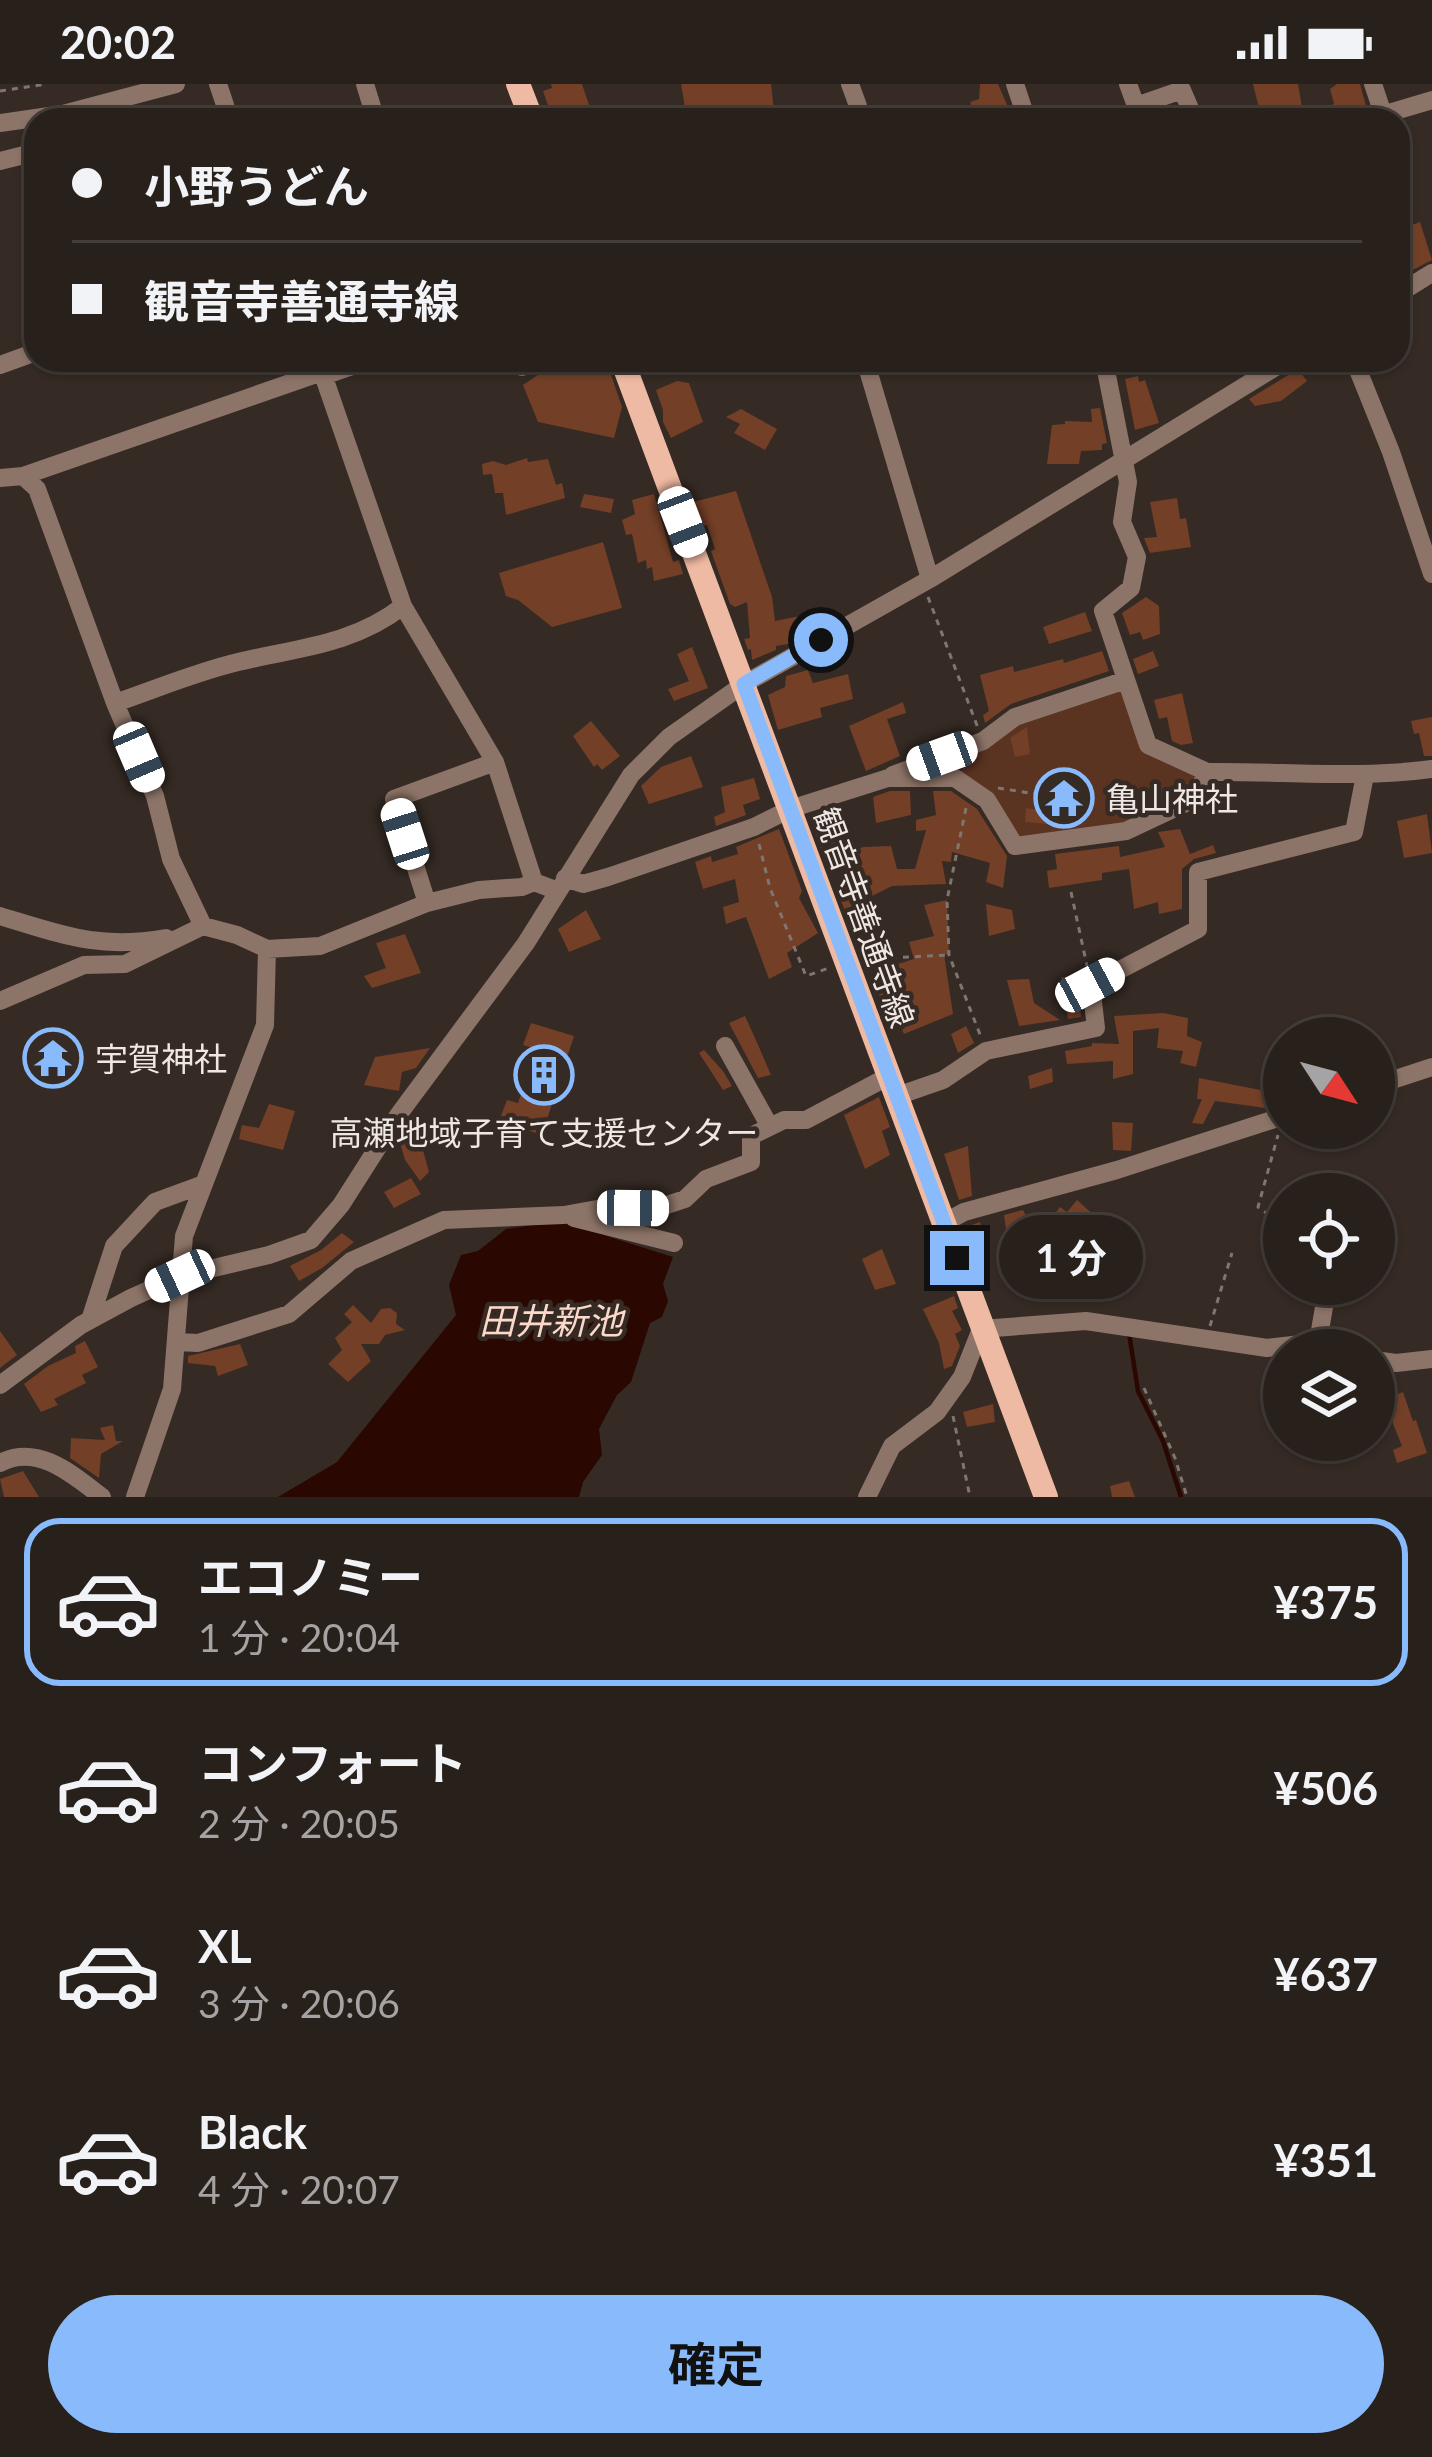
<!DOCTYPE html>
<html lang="ja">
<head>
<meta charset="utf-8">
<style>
  :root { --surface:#28201b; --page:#302824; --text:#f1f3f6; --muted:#a5a3a3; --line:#443e3a; --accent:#88bafc }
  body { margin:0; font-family:Lato,"Noto Sans JP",sans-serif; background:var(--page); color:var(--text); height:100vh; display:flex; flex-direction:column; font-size:45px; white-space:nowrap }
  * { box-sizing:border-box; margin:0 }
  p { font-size:39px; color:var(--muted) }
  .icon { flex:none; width:66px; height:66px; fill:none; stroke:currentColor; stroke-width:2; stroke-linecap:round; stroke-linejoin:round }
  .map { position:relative; height:1413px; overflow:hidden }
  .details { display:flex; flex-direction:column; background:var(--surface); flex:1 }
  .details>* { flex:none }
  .banner { position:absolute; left:24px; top:24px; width:1386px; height:264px; border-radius:36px; box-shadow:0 3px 9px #0004,0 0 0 3px var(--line); display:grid; align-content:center; height:264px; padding:0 48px; background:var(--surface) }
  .needle { width:78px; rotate:126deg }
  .buttons { position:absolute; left:1263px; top:933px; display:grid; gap:24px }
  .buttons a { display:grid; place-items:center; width:132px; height:132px; border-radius:50%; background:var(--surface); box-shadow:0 3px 9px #0004,0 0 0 3px var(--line); font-size:60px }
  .end { position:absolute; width:54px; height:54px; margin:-27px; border:15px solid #88bafc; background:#111; box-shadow:0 0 0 6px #111 }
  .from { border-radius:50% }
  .bubble { position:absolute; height:84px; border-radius:42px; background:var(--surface); box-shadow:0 3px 9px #0004,0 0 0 3px var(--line); font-size:39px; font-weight:700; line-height:84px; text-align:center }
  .car { position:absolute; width:36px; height:72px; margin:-36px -18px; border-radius:15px; box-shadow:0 0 9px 3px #0007; background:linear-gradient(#fff 24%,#345 0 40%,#fff 0 76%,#345 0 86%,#fff 0) }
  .banner b { display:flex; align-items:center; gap:42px; height:114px; font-size:45px }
  .banner b+b { border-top:3px solid var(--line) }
  .banner i { width:30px; height:30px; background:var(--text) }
  ul { padding:21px 0 0; list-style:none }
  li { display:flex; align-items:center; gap:36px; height:168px; margin:0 24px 18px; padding:0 24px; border:6px solid transparent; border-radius:36px }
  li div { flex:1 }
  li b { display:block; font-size:45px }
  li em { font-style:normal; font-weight:700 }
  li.selected { border-color:var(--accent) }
  li>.icon { width:108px; height:108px; stroke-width:1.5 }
  .action { display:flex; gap:24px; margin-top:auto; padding:24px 48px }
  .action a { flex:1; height:138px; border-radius:72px; background:var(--accent); color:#111; font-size:48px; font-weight:700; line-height:138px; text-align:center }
  .status { display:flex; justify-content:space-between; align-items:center; height:84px; padding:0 60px; background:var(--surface); direction:ltr }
  .status svg { height:33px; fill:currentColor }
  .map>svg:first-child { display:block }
  .green { fill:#5a3321 }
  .water { fill:#2a0700 }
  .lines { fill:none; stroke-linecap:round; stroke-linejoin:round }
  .stream { stroke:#2a0700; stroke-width:4.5 }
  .building { fill:#733f27 }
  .path { stroke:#7f7670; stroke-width:3; stroke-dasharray:6 6; stroke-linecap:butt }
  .minor { stroke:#8d7468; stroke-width:18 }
  .major { stroke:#efbaa3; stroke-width:24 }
  .route { stroke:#88bafc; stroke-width:15 }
  .labels { text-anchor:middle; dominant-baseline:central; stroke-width:9; stroke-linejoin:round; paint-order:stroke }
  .poi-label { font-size:33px; fill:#eee7e3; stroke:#352a24; text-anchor:start }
  .street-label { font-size:33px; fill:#eee7e3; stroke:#352a24 }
  .water-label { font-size:36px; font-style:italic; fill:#fbd8c9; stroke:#352a24 }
</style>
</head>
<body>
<div class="status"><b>20:02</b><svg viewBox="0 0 49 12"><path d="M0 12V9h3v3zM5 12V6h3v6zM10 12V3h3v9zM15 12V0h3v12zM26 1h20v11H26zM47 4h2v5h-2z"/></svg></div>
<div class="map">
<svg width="1432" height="1413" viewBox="0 0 1432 1413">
  <rect width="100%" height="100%" fill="#352a24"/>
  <path class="green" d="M1126,596L1148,661L1207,688L1194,715L1126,747L1015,762L987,716L955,694L998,642Z"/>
  <path class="water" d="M559,1137L673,1173L663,1200L668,1217L662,1233L650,1239L631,1298L617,1311L599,1345L602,1371L583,1398L579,1413H278L337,1378L456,1231L449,1201L461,1171L478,1167L506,1145Z"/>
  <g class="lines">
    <path class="stream" d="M1129,1249L1138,1307L1163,1357L1181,1413"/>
  </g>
  <path class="building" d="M551,0H582L594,36H553L543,7L552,4Z
    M681,0H771L775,36H687Z
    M980,0H998L1011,30L976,36L970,18L979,15Z
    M1253,0H1298L1303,29L1262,36Z
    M1337,0H1360L1366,22L1333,36H1290L1334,20L1330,5Z
    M1420,138L1432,176L1401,192L1398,146Z
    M560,276H606L622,323L614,354L538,338L523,301Z
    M1298,285L1307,297L1281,317L1255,322L1249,315Z
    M1138,292L1139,298L1145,296L1159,339L1135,346L1125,295Z
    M677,297L689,299L703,338L671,354L663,338V326L656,306Z
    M1100,324L1107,359L1102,360V366L1081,367L1079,380H1047L1052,341L1065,340V337L1092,338L1091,325Z
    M741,325L777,345L765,366L734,349L740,340L726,333Z
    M527,374L528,378L548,375L556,401L562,399L565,414L506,431L503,409H495L492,390L483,391L482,380L493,377L506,381Z
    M736,407L772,513L775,537L820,528L823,540L794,550L788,560L776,562V566L752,576L751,565L748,566L744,555L750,554L747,518L735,523L730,520L711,467L715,465L707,441L704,442L693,418Z
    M584,410L614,415L611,429L580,423Z
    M654,410L673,478L679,476L683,490L654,497L652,483L647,485L646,476L638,479L632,450L626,451L622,436L635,430L632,416Z
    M1177,414L1180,435L1186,434L1191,463L1150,469L1144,454L1157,453L1150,418Z
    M603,458L622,524L552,543L518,516L506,512L499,489Z
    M1146,513L1159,522L1160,550L1143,556L1140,548L1130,551L1122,529Z
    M1085,528L1092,547L1049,560L1043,543Z
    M692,563L708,604L674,617L668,605L689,597L677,570Z
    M1102,567L1109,587L1011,620L985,639L983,631L989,627L980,591L1013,582L1014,588L1063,575L1064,579Z
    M1153,567L1159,582L1138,590L1133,575Z
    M808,586L813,599L848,590L853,615L820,624L822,633L778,646L768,611L785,603L786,592Z
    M1182,609L1193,659L1181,661L1172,657L1167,633L1159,635L1154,616Z
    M903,618L906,629L887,635L900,672L866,687L849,642Z
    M1432,633V672H1424L1419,649L1414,650L1411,637Z
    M591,637L620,672L602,686L597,680L594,683L573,652Z
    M1027,643L1030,670L1015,673L1010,654Z
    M691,672L703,703L649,720L641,702L661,683Z
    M754,694L760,715L743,721L746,731L716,742L714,733L725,728L721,703Z
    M1055,702L1065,704L1061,741L1025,738L1026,724L1047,727L1049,707L1054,708Z
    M890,707H910L911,731L876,739L873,713Z
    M933,707H951L977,725L1007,772L1003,804L986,798L990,779L952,768L951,778L942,777L946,800L892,802L866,815L870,834L851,842L838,809L851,806L844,772L863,763L891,762L897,785H915L926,746L916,747V736L936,731Z
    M832,727L842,758L823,769L810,733Z
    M1427,730L1432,769L1404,774L1397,737Z
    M779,745L802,807L799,814L818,849L787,869L792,883L769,895L746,833L726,840L723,823L739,818L735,795L703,805L695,778L711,772L712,778L738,770L736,763Z
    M1180,745L1190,770L1213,761L1216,769L1194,775L1182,785V825L1159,830L1158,818L1134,825L1129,785L1102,789V796L1049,804L1047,787L1057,785L1055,770L1119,762L1120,773L1165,763L1158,748Z
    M947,816L949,871L944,870L953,930L904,950L900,941L898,880L914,875L909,858L934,852L924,821Z
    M986,820L1012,826L1015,845L989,852Z
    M586,826L601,855L569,868L558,845Z
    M405,850L421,889L372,904L364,892L386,884L376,859Z
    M876,891L897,927L890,932L870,893Z
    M1082,892L1078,903L1081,933L1068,935L1061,893Z
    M1029,895L1034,919L1060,936L1019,942L1007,896Z
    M1163,929L1188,934L1187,952L1202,958L1196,983L1180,979L1183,967L1157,964L1159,944L1133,947V990L1113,995V977L1067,980L1065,967L1092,962V959L1119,960L1114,932Z
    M745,932L759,963L771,991L758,994L729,939Z
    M531,939L574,952L542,1051L499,1037L507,1016L518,1019L536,965L523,961Z
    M966,942L974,959L958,969L951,950Z
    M430,964L416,984L402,988L399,1007L364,1001L375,973Z
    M704,966L723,987L732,1002L723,1006L699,969Z
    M1052,984L1053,998L1030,1005L1028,992Z
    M1199,994L1281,1010L1276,1021L1265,1024L1215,1017L1203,1040L1192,1039L1202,1015H1197Z
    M879,1013L890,1043L882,1047L890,1071L865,1085L844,1031Z
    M269,1020L295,1027L283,1066L239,1055L242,1041L259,1044Z
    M415,1037L429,1088L420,1097L405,1076L399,1055Z
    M1112,1038L1133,1039L1131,1067L1113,1066Z
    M968,1062L972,1112L959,1116L944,1070Z
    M411,1094L421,1110L394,1124L384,1108Z
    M1077,1116L1095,1132L1064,1172L1050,1161L1060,1148L1048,1139L1060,1123L1067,1128Z
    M1023,1126L1030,1139L1006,1145L1004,1131Z
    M980,1138L984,1154L987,1206L963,1144Z
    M342,1149L354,1158L322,1184L299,1197L290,1182L321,1166Z
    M882,1165L896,1200L875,1206L862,1175Z
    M954,1212L958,1224L952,1227L962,1246L955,1250L960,1262L952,1282L944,1285L939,1259L923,1225Z
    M353,1221L371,1239L381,1225L390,1224L397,1229L396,1240L405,1246L385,1251L379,1260H361L371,1277L348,1298L328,1280L342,1266L335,1254L352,1238L344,1230Z
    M0,1247L17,1271L0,1284Z
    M85,1257L98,1283L82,1291L86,1299L54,1315L58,1321L41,1328L24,1300L48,1282L76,1269L75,1262Z
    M240,1260L248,1281L218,1292L215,1282L188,1279V1272Z
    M1393,1295L1398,1310L1403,1308L1413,1337L1416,1336L1427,1369L1397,1379L1393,1366L1402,1362L1377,1300Z
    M993,1320L995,1338L967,1343L963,1328Z
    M113,1341L116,1357H123L101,1370L99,1394L70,1374L71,1354L105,1356L100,1344Z
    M23,1387L39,1413H4L0,1395Z
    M1129,1397L1135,1413H1112L1110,1402Z"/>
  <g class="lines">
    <path class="path" d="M0,7L47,0
      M928,513L978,644
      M998,704L1049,712
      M966,724L947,816L949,871L981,953
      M759,760L770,804L806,892L829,884
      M1071,808L1087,882
      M867,875L949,871
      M1269,1131L1258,1123L1278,1051
      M1210,1242L1232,1169
      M1144,1304L1175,1374L1187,1413
      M953,1332L970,1413"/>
    <path class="minor" d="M218,0L230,36
      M365,0L376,36
      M850,0L858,22L853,36
      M1015,0L1027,36
      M1128,0L1136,22L1182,6L1195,36
      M1373,0L1383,30
      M1365,36L1432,16
      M0,39L63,30L176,0
      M0,77L36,68
      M1398,210L1432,189
      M318,276L403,522L495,678L534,798
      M506,276L522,283L536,276
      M865,276L930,495
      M1104,276L1128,398L1122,438L1137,473L1131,504L1103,527L1148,661L1207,688
      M1354,276L1391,368L1432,490
      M0,281L36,268
      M323,292L370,276
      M23,392L322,288
      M0,394L23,392L37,405L115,619L155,712L171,775L203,842
      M115,619C156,605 196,588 238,578C297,564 353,561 403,522
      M893,691L983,657L1015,633L1126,596
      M565,794L583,800L608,793L754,743L790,725L888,694H955L987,716L1015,762L1126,747L1194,715L1207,688C1282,687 1357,695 1432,685
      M427,819L394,715L495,678
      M0,832C63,851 99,866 166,854
      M0,917L84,881L125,880L203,842L237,851L267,865L320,862L427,819L479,806L522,803L534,798L558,807
      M725,962L770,1043
      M1374,1002L1432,983
      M897,1012L943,996L986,967L1096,944L1091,901L1198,845V788L1354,748L1365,691
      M574,1134L674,1159
      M944,1139L964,1128L1117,1086L1284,1032
      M90,1236L114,1162L155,1118L204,1100
      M178,1258L198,1259L289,1230L351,1177L444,1136L564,1131L608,1123L658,1124L685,1115L706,1095L751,1078V1052L784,1036H806L889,992
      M1318,1258L1328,1200
      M1374,1276L1396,1279L1432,1275
      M0,1301L81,1241L131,1214L180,1192L269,1171L311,1156L341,1121L399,1030L526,859L631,691L669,653L744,600L930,495L1287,276
      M0,1379C38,1359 73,1391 102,1413
      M135,1413L172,1305L184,1152L265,941L267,865
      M867,1413L892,1362L937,1328L962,1293L981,1245L1086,1237L1267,1264L1318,1258L1343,1266"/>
    <path class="major" d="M518,0L532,36
      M622,276L1046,1413"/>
  </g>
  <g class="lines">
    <path class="route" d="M821,556L744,600L957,1174"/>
  </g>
  <defs>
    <g id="temple-ring" transform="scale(3)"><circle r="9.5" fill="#352a24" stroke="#88bafc" stroke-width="1.5"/><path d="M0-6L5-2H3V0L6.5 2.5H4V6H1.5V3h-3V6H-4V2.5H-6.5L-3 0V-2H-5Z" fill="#88bafc"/></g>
    <g id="building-ring" transform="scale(3)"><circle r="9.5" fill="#352a24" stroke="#88bafc" stroke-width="1.5"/><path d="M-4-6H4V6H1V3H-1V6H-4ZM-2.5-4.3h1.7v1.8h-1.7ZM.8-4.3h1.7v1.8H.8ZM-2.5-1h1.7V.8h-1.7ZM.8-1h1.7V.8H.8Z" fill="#88bafc"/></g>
  </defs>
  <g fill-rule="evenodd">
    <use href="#temple-ring" x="1064" y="714"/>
    <use href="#temple-ring" x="53" y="974"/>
    <use href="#building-ring" x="544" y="991"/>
  </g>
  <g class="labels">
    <g class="poi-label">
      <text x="1106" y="714">亀山神社</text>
      <text x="95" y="974">宇賀神社</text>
      <text x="544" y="1048" text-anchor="middle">高瀬地域子育て支援センター</text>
    </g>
    <g class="street-label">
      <text transform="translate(865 833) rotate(70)">観音寺善通寺線</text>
    </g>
    <g class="water-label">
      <text x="551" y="1236">田井新池</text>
    </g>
  </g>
</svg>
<div class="buttons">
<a><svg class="needle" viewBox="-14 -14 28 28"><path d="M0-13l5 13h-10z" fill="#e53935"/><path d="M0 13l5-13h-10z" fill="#a5a3a3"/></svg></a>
<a><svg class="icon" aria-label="locate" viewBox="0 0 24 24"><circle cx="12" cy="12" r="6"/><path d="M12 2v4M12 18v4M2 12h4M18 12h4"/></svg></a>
<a><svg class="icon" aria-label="layers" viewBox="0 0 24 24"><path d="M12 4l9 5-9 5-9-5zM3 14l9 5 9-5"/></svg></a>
</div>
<i class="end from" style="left:821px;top:556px"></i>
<i class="end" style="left:957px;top:1174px"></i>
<div class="bubble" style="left:999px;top:1131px;width:144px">1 分</div>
<i class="car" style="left:683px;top:438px;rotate:159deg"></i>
<i class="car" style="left:942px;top:672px;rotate:250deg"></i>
<i class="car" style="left:139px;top:673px;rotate:157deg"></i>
<i class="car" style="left:405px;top:750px;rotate:342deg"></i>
<i class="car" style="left:1090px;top:901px;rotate:62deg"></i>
<i class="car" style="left:633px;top:1124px;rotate:91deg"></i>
<i class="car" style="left:180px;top:1192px;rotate:245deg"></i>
<div class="banner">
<b><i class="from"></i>小野うどん</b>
<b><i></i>観音寺善通寺線</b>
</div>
</div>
<section class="details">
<ul>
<li class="selected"><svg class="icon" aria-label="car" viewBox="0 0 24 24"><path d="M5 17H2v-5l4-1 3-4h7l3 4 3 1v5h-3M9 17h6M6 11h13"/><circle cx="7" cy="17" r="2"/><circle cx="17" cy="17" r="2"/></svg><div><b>エコノミー</b><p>1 分 · 20:04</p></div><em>¥375</em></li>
<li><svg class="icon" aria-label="car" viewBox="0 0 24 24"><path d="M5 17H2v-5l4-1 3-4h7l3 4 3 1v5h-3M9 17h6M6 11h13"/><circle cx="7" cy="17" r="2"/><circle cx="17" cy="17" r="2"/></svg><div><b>コンフォート</b><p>2 分 · 20:05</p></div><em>¥506</em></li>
<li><svg class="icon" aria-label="car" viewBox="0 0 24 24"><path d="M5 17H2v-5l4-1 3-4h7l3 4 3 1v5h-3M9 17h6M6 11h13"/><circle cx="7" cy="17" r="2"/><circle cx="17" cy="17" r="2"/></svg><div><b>XL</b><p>3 分 · 20:06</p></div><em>¥637</em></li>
<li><svg class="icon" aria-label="car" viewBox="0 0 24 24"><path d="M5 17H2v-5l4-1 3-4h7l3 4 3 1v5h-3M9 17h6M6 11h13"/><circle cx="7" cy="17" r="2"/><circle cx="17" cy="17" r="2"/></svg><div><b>Black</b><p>4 分 · 20:07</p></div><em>¥351</em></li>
</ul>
<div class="action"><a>確定</a></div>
</section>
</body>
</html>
